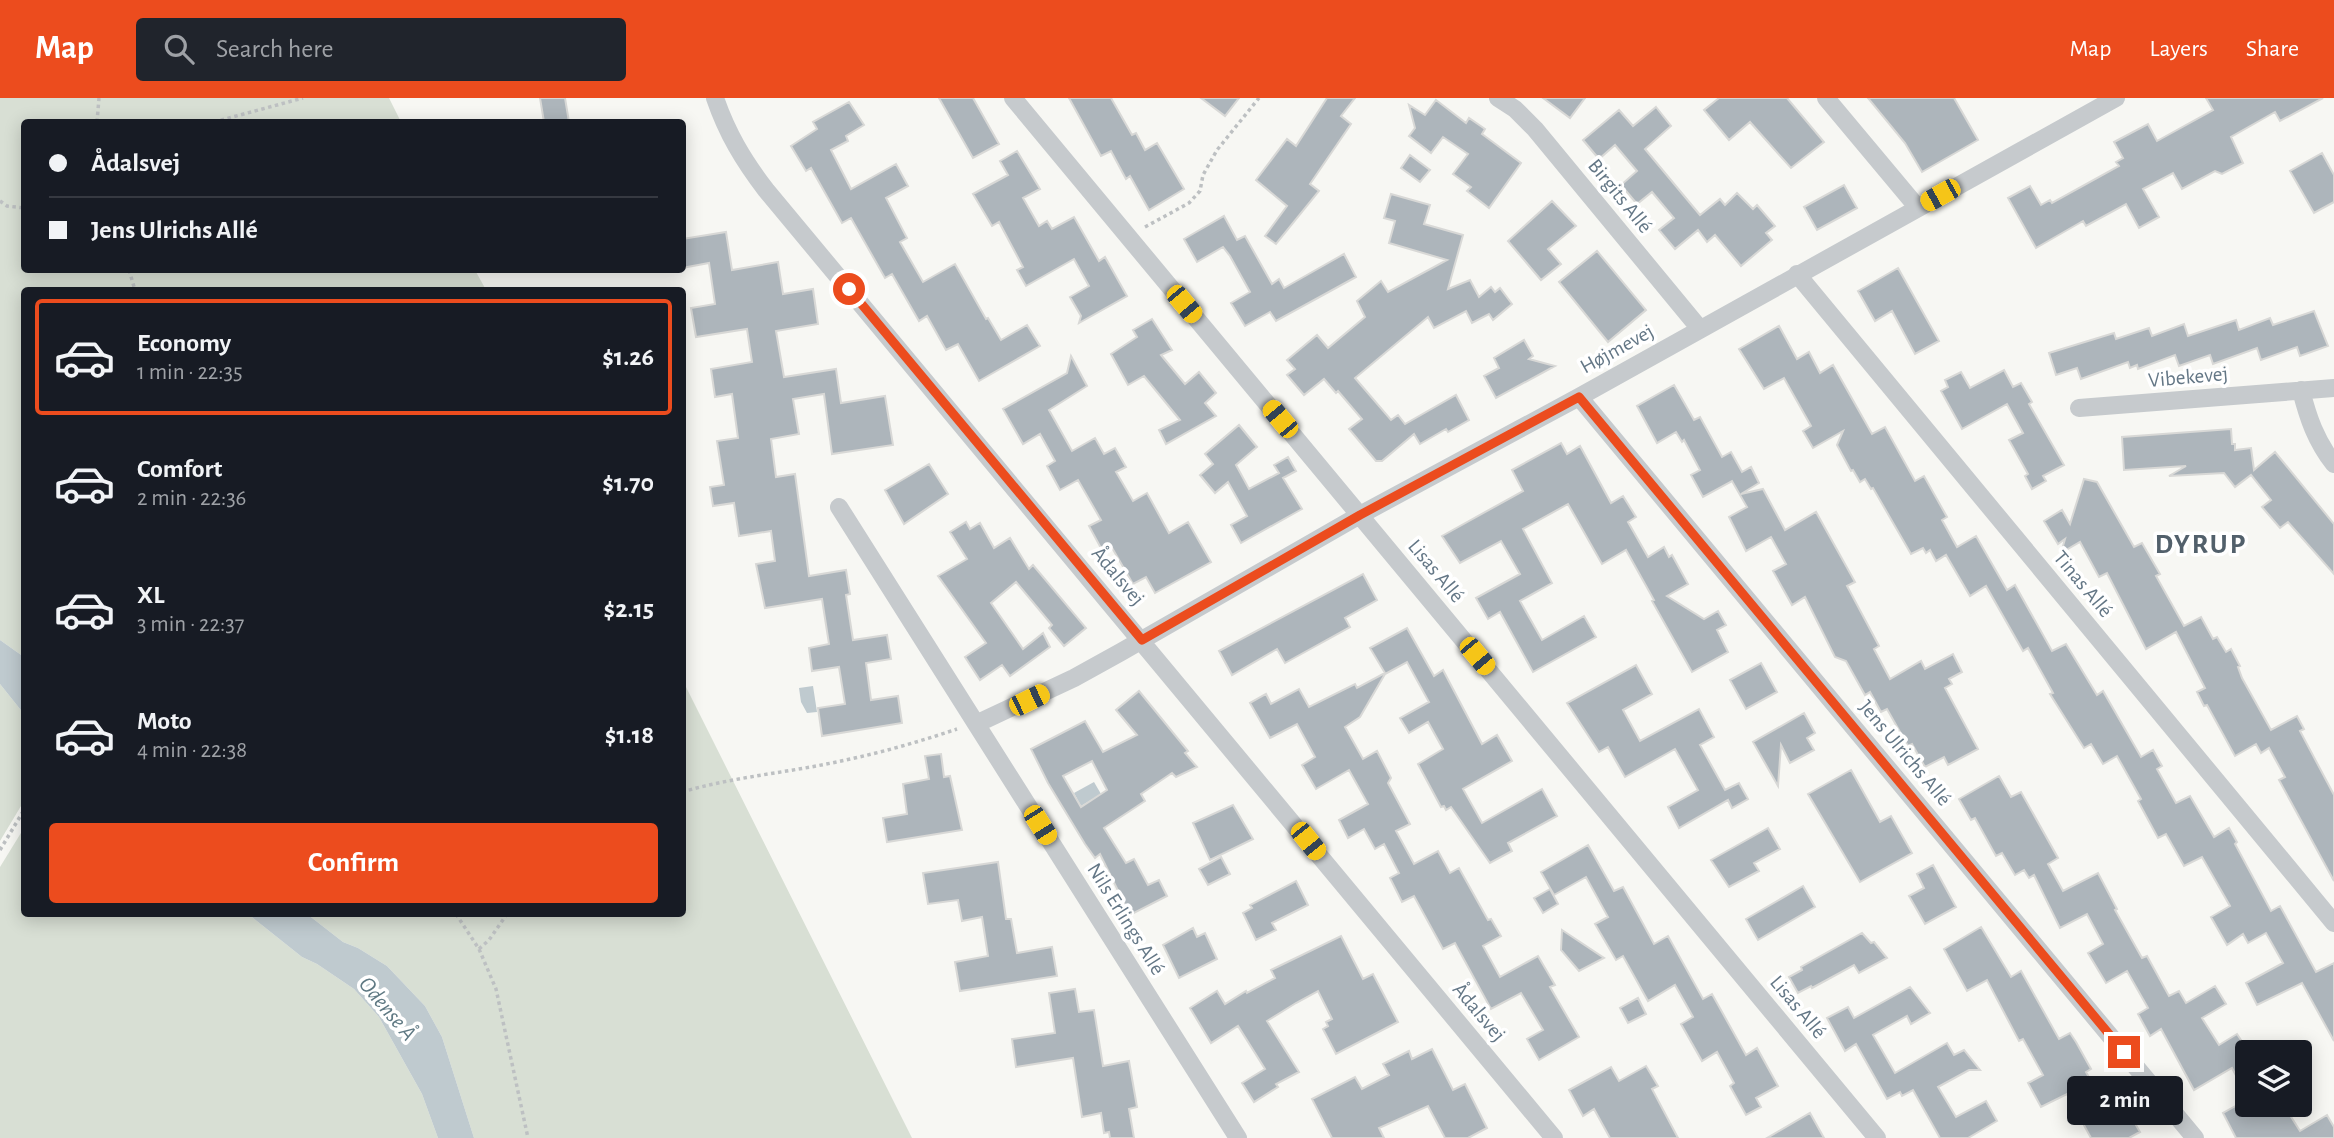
<!DOCTYPE html>
<html lang="en">
<head>
<meta charset="utf-8">
<style>
  :root { --surface:#171b24; --page:#20242c; --text:#f1f3f6; --muted:#9ea1a6; --line:#363941; --accent:#ec4c1e }
  body { margin:0; font-family:"Alegreya Sans",sans-serif; background:var(--page); color:var(--text); height:100vh; display:flex; flex-direction:column; font-size:26px; white-space:nowrap }
  * { box-sizing:border-box; margin:0 }
  p { font-size:23px; color:var(--muted) }
  .icon { flex:none; width:38px; height:38px; fill:none; stroke:currentColor; stroke-width:2; stroke-linecap:round; stroke-linejoin:round }
  .map { position:relative; flex:1; overflow:hidden }
  .side { position:absolute; left:21px; top:189px; width:665px; height:630px; display:flex; flex-direction:column; background:var(--surface); border-radius:7px; box-shadow:0 4px 18px #0003 }
  .side>* { flex:none }
  .hud { position:absolute; left:21px; top:21px; width:665px; height:154px; border-radius:7px; box-shadow:0 4px 18px #0003; display:grid; align-content:center; height:154px; padding:0 28px; background:var(--surface) }
  .fabs { position:absolute; left:2235px; top:942px; display:grid; gap:14px }
  .fabs a { display:grid; place-items:center; width:77px; height:77px; border-radius:7px; background:var(--surface); box-shadow:0 4px 18px #0003; font-size:35px }
  .end { position:absolute; width:32px; height:32px; margin:-16px; border:9px solid #ec4c1e; background:#fff; box-shadow:0 0 0 4px #fff }
  .from { border-radius:50% }
  .bubble { position:absolute; height:49px; border-radius:7px; background:var(--surface); box-shadow:0 4px 18px #0003; font-size:23px; font-weight:600; line-height:49px; text-align:center }
  .car { position:absolute; width:21px; height:42px; margin:-21px -10px; border-radius:9px; box-shadow:0 0 5px 2px #0007; background:linear-gradient(#f5c518 24%,#345 0 40%,#f5c518 0 76%,#345 0 86%,#f5c518 0) }
  .hud b { display:flex; align-items:center; gap:24px; height:66px; font-size:26px }
  .hud b+b { border-top:2px solid var(--line) }
  .hud i { width:18px; height:18px; background:var(--text) }
  ul { padding:12px 0 0; list-style:none }
  li { display:flex; align-items:center; gap:21px; height:116px; margin:0 14px 10px; padding:0 14px; border:4px solid transparent; border-radius:7px }
  li div { flex:1 }
  li b { display:block; font-size:26px }
  li em { font-style:normal; font-weight:600 }
  li.on { border-color:var(--accent) }
  li>.icon { width:63px; height:63px; stroke-width:1.5 }
  .button { display:flex; gap:14px; margin-top:auto; padding:14px 28px }
  .button a { flex:1; height:80px; border-radius:7px; background:var(--accent); color:#fff; font-size:28px; font-weight:600; line-height:80px; text-align:center }
  header { display:flex; align-items:center; gap:42px; box-sizing:border-box; height:98px; padding:0 35px; background:var(--accent); color:#fff }
  header strong { font-size:33px }
  nav { display:flex; gap:38px; margin-inline-start:auto; font-size:24px }
  .search { width:490px; height:63px; background:var(--page); display:flex; align-items:center; gap:18px; box-sizing:border-box; padding:0 24px; border-radius:7px; color:var(--muted); font-size:26px }
  .map>svg:first-child { display:block }
  .green { fill:#d8dfd4 }
  .water { fill:#bfcacf }
  .building { fill:#adb5bb; stroke:#d8d8d6; stroke-width:2; fill-rule:evenodd }
  .lines { fill:none; stroke-linecap:round; stroke-linejoin:round }
  .path { stroke:#bdc0c2; stroke-width:3.5; stroke-dasharray:3.5 3.5; stroke-linecap:butt }
  .street { stroke:#c6cacd; stroke-width:18 }
  .route { stroke:#ec4c1e; stroke-width:9 }
  .labels { text-anchor:middle; dominant-baseline:central; stroke-width:7; stroke-linejoin:round; paint-order:stroke }
  .street-label { font-size:21px; fill:#647786; stroke:#fff }
  .water-label { font-size:23px; font-style:italic; fill:#5f7983; stroke:#fff }
  .district-label { font-size:28px; font-weight:bold; letter-spacing:2px; fill:#52606b; stroke:#fff }
</style>
</head>
<body>
<header>
<strong>Map</strong>
<div class="search"><svg class="icon" aria-label="search" viewBox="0 0 24 24"><circle cx="10" cy="10" r="6"/><path d="M15 15l6 6"/></svg>Search here</div>
<nav><a>Map</a><a>Layers</a><a>Share</a></nav>
</header>
<div class="map">
<svg width="2334" height="1040" viewBox="0 0 2334 1040">
  <rect width="100%" height="100%" fill="#f7f7f3"/>
  <path class="green" d="M0,0H389L401,24H24V172H475L486,192H24V559L0,542Z
    M683,583L912,1040H474L442,939L425,908L387,868L358,850L343,844L307,816H682Z
    M0,586L24,616V703L0,743Z
    M24,730V816H248L302,859L317,866L354,891L379,919L422,996L438,1040H0V769Z"/>
  <path class="water" d="M0,542L24,559V616L0,586Z
    M813,588L817,614L807,615L801,604L799,590Z
    M1094,684L1101,696L1081,708L1074,695Z
    M248,816H307L343,844L358,850L387,868L425,908L442,939L474,1040H438L422,996L379,919L354,891L317,866L302,859Z"/>
  <path class="building" d="M540,0H565L569,24H544Z
    M939,0H973L999,46L973,60Z
    M1069,0H1111L1132,37L1136,35L1145,52L1157,45L1184,91L1149,112L1130,78L1126,81L1111,53L1101,58Z
    M1201,0H1239L1225,18Z
    M1327,0H1355L1341,18L1351,26L1310,86L1319,93L1276,146L1265,138L1287,108L1256,82L1287,41L1296,48Z
    M1543,0H1585L1570,20Z
    M1719,0H1787L1824,44L1791,70L1750,24L1729,42L1704,12Z
    M1868,0H1954L1978,42L1922,74L1905,45Z
    M2206,0H2323L2280,23L2275,14L2231,39L2243,65L2222,76L2215,73L2182,91L2173,75L2143,91L2159,119L2139,130L2126,106L2086,128L2083,123L2036,150L2008,100L2030,88L2041,107L2050,102L2052,105L2119,68L2116,64L2123,60L2114,44L2148,26L2157,43L2213,12Z
    M1436,2L1466,25L1469,20L1485,31L1482,36L1521,65L1489,110L1467,93L1471,89L1453,76L1468,56L1443,39L1431,55L1409,38L1415,30L1409,7L1425,17Z
    M849,4L864,27L846,38L848,43L831,52L851,91L896,66L908,88L886,100L907,140L900,144L923,184L955,166L986,221L988,220L1001,242L1027,227L1040,248L979,283L958,246L946,252L927,218L919,223L892,176L885,180L851,120L842,125L811,70L806,73L791,48L817,31L813,24Z
    M1656,9L1671,28L1645,51L1700,117L1720,101L1725,107L1737,95L1753,111L1757,107L1775,128L1766,135L1772,142L1741,168L1715,137L1707,144L1698,132L1675,151L1659,132L1674,120L1652,94L1637,106L1621,87L1637,73L1615,47L1599,61L1583,42L1619,12L1633,28Z
    M1017,53L1040,91L1023,100L1039,128L1047,123L1052,131L1074,119L1099,163L1105,159L1127,198L1079,225L1081,218L1070,199L1089,188L1074,161L1026,188L1017,172L1023,169L999,124L992,128L973,96L1008,77L1000,63Z
    M2322,55L2334,77V104L2314,115L2290,73Z
    M1410,57L1430,72L1420,84L1401,70Z
    M1844,87L1857,110L1817,132L1804,109Z
    M1391,96L1430,107L1424,126L1463,137L1448,191L1470,182L1479,199L1491,189L1495,194L1500,190L1512,206L1493,222L1489,216L1472,225L1466,213L1434,230L1428,219L1355,280L1391,322L1398,317L1405,326L1456,297L1469,322L1448,334L1446,331L1420,346L1414,336L1382,363H1376L1349,331L1362,321L1338,293L1336,295L1324,281L1304,297L1287,277L1295,271L1287,262L1317,237L1328,250L1365,219L1357,203L1381,183L1388,194L1447,162L1389,145L1395,123L1384,120Z
    M1552,103L1576,128L1548,151L1561,166L1541,182L1508,143Z
    M1224,118L1237,142L1245,138L1272,186L1279,181L1284,190L1344,156L1356,179L1276,223L1270,214L1245,228L1231,205L1250,194L1230,158L1223,149L1197,164L1184,141Z
    M726,134L732,172L778,164L783,196L813,191L818,226L776,233L784,279L836,271L841,305L885,298L893,347L832,356L824,296L793,301L799,336L771,341L776,379L795,376L809,478L846,472L850,496L846,497L853,542L887,537L891,561L866,565L871,602L898,598L902,625L822,638L818,610L845,606L839,569L812,573L809,550L829,546L822,501L765,510L756,466L775,463L771,433L739,438L734,405L713,408L710,389L724,387L717,343L738,340L732,296L715,299L711,271L752,264L747,231L696,239L691,210L715,206L709,165L682,170V141Z
    M1597,153L1646,212L1608,244L1559,184Z
    M1898,170L1939,243L1915,256L1892,213L1875,223L1858,193Z
    M2314,213L2328,248L2300,258L2297,249L2261,262L2257,250L2213,266L2210,257L2179,268L2175,257L2138,271L2137,267L2130,270L2128,264L2081,281L2077,270L2056,277L2049,255L2114,235L2116,241L2149,230L2152,238L2184,226L2188,238L2236,222L2239,232L2270,220L2273,227Z
    M1152,221L1172,252L1161,257L1185,286L1199,274L1216,295L1205,305L1216,318L1166,346L1159,332L1180,322L1144,278L1128,287L1111,256L1137,239L1133,232Z
    M1779,228L1797,261L1809,254L1820,275L1833,267L1872,336L1885,329L1915,383L1924,378L1947,419L1942,422L1957,449L1976,438L2007,492L2015,487L2052,553L2066,546L2097,597L2103,593L2141,659L2153,652L2162,668L2157,671L2176,705L2190,698L2214,739L2229,730L2237,744L2235,746L2271,813L2280,808L2316,874L2334,865V943L2302,885L2257,907L2246,885L2283,865L2266,835L2248,845L2243,836L2227,847L2211,819L2230,808L2202,759L2184,768L2166,736L2158,740L2138,703L2141,701L2117,658L2103,666L2091,646L2084,650L2050,596L2053,595L2028,550L2023,553L1986,488L1970,498L1946,457L1936,463L1930,452L1926,455L1923,450L1911,456L1873,390L1871,391L1865,381L1860,384L1853,372L1851,373L1837,347L1843,333L1813,350L1803,333L1811,328L1784,280L1764,291L1739,251Z
    M1524,242L1533,258L1529,261L1555,268L1496,300L1484,278L1499,270L1494,260Z
    M1071,258L1087,288L1049,312L1072,353L1095,340L1104,356L1115,350L1126,369L1116,374L1133,403L1147,395L1169,435L1188,424L1211,464L1155,495L1146,479L1133,486L1111,448L1102,452L1089,428L1101,422L1078,382L1060,392L1047,368L1055,363L1040,336L1023,346L1003,311L1067,275Z
    M2004,272L2013,289L2021,285L2032,304L2029,306L2064,367L2043,378L2046,383L2032,391L2025,378L2028,376L2009,342L2023,335L2007,306L1962,331L1941,293L1948,289L1945,282L1961,274L1970,290Z
    M1674,287L1694,322L1700,319L1722,359L1731,354L1742,374L1751,369L1759,385L1741,396L1763,391L1785,432L1816,414L1855,484L1847,488L1879,548L1874,551L1890,581L1921,563L1925,571L1953,556L1962,574L1949,581L1952,586L1945,590L1978,651L1948,667L1944,659L1925,669L1912,646L1908,648L1887,611L1881,614L1870,594L1865,597L1846,563L1835,559L1805,499L1792,507L1773,473L1786,466L1771,439L1746,453L1729,419L1747,409L1732,383L1703,399L1691,377L1700,372L1684,342L1682,344L1676,334L1657,345L1637,308Z
    M1239,327L1257,349L1236,367L1249,391L1279,375L1274,367L1288,359L1296,373L1283,380L1302,411L1241,445L1231,427L1247,418L1228,384L1215,395L1200,377L1213,366L1205,356Z
    M2231,331L2232,346H2235V352L2251,350L2254,372L2275,354L2334,426V476L2288,424L2280,430L2262,409L2271,402L2251,377L2235,389L2224,375L2169,378L2186,368L2124,372L2122,339Z
    M1561,345L1567,356L1580,348L1611,405L1623,398L1636,419L1628,424L1648,459L1664,449L1669,459L1672,457L1688,486L1667,498L1704,521L1718,513L1726,527L1717,532L1728,554L1692,574L1652,503L1654,502L1626,452L1602,466L1568,406L1523,431L1552,485L1520,503L1542,542L1584,518L1596,539L1533,574L1500,514L1488,521L1476,500L1520,476L1501,443L1460,465L1442,438L1523,393L1512,372Z
    M929,366L948,396L904,426L885,392Z
    M2084,381L2097,384L2134,449L2142,445L2160,476L2156,478L2184,528L2201,519L2213,541L2217,539L2226,554L2231,551L2240,568L2238,569L2242,580L2271,632L2297,618L2304,631L2300,633L2334,697V783L2279,682L2285,679L2269,650L2261,655L2256,646L2235,658L2207,607L2204,608L2197,594L2205,590L2176,534L2146,551L2107,475L2099,479L2080,444L2061,455L2065,441L2058,446L2044,423L2062,412L2070,426Z
    M966,424L970,431L980,425L994,450L1010,440L1029,471L1033,467L1086,530L1064,548L1049,530L1052,527L1016,484L991,505L1023,551L1043,535L1050,549L1010,578L1002,567L980,582L965,559L986,545L938,478L967,461L950,434Z
    M1363,476L1377,502L1345,520L1350,529L1285,565L1277,551L1232,577L1219,553Z
    M1407,530L1434,578L1443,572L1482,646L1497,637L1512,663L1463,691L1482,725L1542,691L1557,718L1508,745L1512,753L1490,765L1451,709L1446,712L1444,708L1441,709L1418,666L1443,651L1428,624L1409,635L1400,620L1429,604L1407,564L1385,576L1360,619L1345,629L1363,661L1377,653L1391,680L1388,685L1410,726L1396,733L1414,766L1438,753L1450,775L1459,770L1488,822L1491,821L1501,838L1483,848L1500,879L1538,858L1555,887L1550,889L1579,939L1539,962L1527,941L1543,932L1521,895L1491,911L1455,845L1443,851L1414,798L1402,804L1390,780L1399,775L1384,746L1375,751L1364,731L1348,740L1339,722L1368,706L1349,672L1316,691L1302,667L1315,659L1297,626L1270,640L1250,605L1266,596L1271,606L1299,591L1309,609L1355,586L1357,590L1385,575L1370,550Z
    M1761,565L1777,594L1746,611L1730,582Z
    M1636,567L1652,596L1623,612L1640,643L1699,611L1714,639L1700,647L1725,692L1739,685L1748,701L1732,710L1728,702L1679,730L1668,709L1698,692L1675,651L1625,679L1608,649L1599,654L1567,605Z
    M1139,593L1188,653L1185,655L1197,669L1176,679L1172,675L1141,696L1145,703L1104,730L1126,765L1134,761L1148,787L1159,782L1167,798L1130,817L1100,756L1095,760L1085,746L1048,685L1031,651L1085,623L1103,654L1137,637L1116,612ZM1092,663L1107,692L1081,709L1063,678Z
    M1804,615L1815,635L1807,640L1814,652L1790,665L1781,647L1778,688L1753,644Z
    M941,656L944,679L950,678L962,732L887,744L883,720L907,716L903,686L929,681L925,658Z
    M1851,672L1880,724L1891,718L1912,755L1860,784L1808,696Z
    M1999,678L2011,699L2021,694L2058,760L2048,766L2063,793L2098,775L2117,811L2115,812L2142,860L2147,858L2169,898L2179,893L2186,905L2215,888L2226,906L2202,920L2219,947L2237,936L2247,951V998L2232,970L2194,992L2161,931L2150,938L2138,916L2148,910L2127,873L2106,885L2088,855L2103,846L2087,816L2060,830L2034,777L2029,780L2024,772L2015,777L2002,755L1996,758L1975,720L1971,722L1959,701Z
    M1233,707L1253,741L1210,762L1193,725Z
    M1768,730L1780,751L1754,765L1759,773L1729,789L1711,762Z
    M1588,747L1614,793L1623,789L1654,846L1668,838L1703,901L1712,896L1746,957L1757,950L1778,988L1756,1000L1761,1009L1746,1017L1730,988L1734,985L1717,954L1702,963L1681,926L1693,919L1675,887L1648,903L1623,858L1616,862L1595,826L1608,819L1586,779L1554,797L1541,774Z
    M1221,759L1230,776L1208,787L1199,771Z
    M998,764L1006,821H1011L1017,855L1052,849L1057,878L960,893L955,864L988,858L982,819L962,823L958,802L928,806L923,775Z
    M1933,767L1956,809L1925,826L1909,798L1924,790L1917,776Z
    M1296,783L1308,807L1272,825L1276,832L1256,842L1243,815L1252,810L1250,807Z
    M1803,788L1815,809L1758,842L1746,821Z
    M1550,791L1558,806L1543,815L1534,800Z
    M1981,829L2011,879L2021,873L2059,941L2070,935L2076,944L2091,971L2086,974L2103,1004L2118,996L2140,1034L2129,1040H2091L2067,996L2041,1009L2028,985L2043,977L2023,941L2019,943L1987,882L1967,893L1944,851Z
    M1193,830L1197,839L1205,835L1217,861L1179,880L1163,847Z
    M1562,832L1604,860L1579,873L1561,852Z
    M1862,835L1871,845L1874,844L1887,860L1859,875L1854,867L1812,890L1811,888L1798,895L1789,879L1802,872L1801,869Z
    M1341,838L1363,881L1373,876L1398,924L1336,956L1323,931L1328,928L1326,924L1332,921L1318,893L1296,905L1267,923L1299,974L1276,986L1278,989L1254,1004L1242,985L1265,971L1238,928L1211,945L1190,910L1217,893L1225,906L1246,893L1247,895L1275,880L1271,872Z
    M1910,889L1930,915L1911,926L1907,918L1873,937L1895,975L1947,945L1954,957L1964,952L1980,972H1969L1938,989L1956,1019L1986,1003L1997,1023L1968,1040H1940L1913,992L1902,998L1900,994L1887,1001L1856,946L1845,953L1827,920L1848,909L1854,920Z
    M1075,891L1079,914L1094,912L1103,968L1129,963L1137,1009L1129,1011L1134,1040H1110L1109,1034L1104,1035L1101,1015L1082,1019L1073,960L1016,969L1012,941L1055,935L1049,895Z
    M1638,900L1646,916L1628,925L1620,910Z
    M1432,951L1453,992L1465,986L1487,1030L1468,1040H1445L1428,1008L1379,1030L1384,1040H1332L1312,1001L1355,979L1362,991L1389,977L1383,966L1409,953L1412,961Z
    M1646,968L1658,988L1652,991L1678,1040H1610L1594,1011L1583,1018L1569,992L1611,969L1619,983Z
    M2241,1005L2246,1014L2259,1006H2283L2300,1033L2327,1017L2334,1029V1040H2236L2223,1015Z
    M1810,1015L1824,1040H1767Z"/>
  <g class="lines">
    <path class="path" d="M97,24L99,0
      M214,24L303,0
      M0,103L7,108L24,110
      M1145,129L1189,105L1200,93L1203,77L1217,52L1259,0
      M129,172L135,192
      M682,694C723,682 764,677 805,670C857,661 907,648 957,631
      M0,752L24,712
      M456,816L479,851L496,891L528,1040
      M479,851L489,842L507,816"/>
    <path class="street" d="M715,0C727,35 743,62 766,92L1554,1040
      M1013,0L1877,1040
      M1498,0L1515,11L1535,31L1700,231
      M1826,0L1918,110
      M1797,176L2334,825
      M2301,292C2308,320 2316,343 2334,366
      M1579,299L2195,1040
      M2079,310L2334,290
      M839,409L1238,1040
      M976,626L1074,580L1121,554L1360,417L1579,299L2116,0"/>
  </g>
  <g class="lines">
    <path class="route" d="M849,191L1142,542L1360,417L1579,299L2124,954"/>
  </g>
  <g class="labels">
    <g class="street-label">
      <text transform="translate(1620 98) rotate(51)">Birgits Allé</text>
      <text transform="translate(1617 251) rotate(-29)">Højmevej</text>
      <text transform="translate(2188 279) rotate(-5)">Vibekevej</text>
      <text transform="translate(1436 473) rotate(50)">Lisas Allé</text>
      <text transform="translate(1118 478) rotate(50)">Ådalsvej</text>
      <text transform="translate(2083 486) rotate(50)">Tinas Allé</text>
      <text transform="translate(1905 655) rotate(50)">Jens Ulrichs Allé</text>
      <text transform="translate(1126 821) rotate(58)">Nils Erlings Allé</text>
      <text transform="translate(1798 909) rotate(50)">Lisas Allé</text>
      <text transform="translate(1479 914) rotate(50)">Ådalsvej</text>
    </g>
    <g class="water-label">
      <text transform="translate(387 911) rotate(50)">Odense Å</text>
    </g>
    <g class="district-label">
      <text x="2201" y="447">DYRUP</text>
    </g>
  </g>
</svg>
<div class="fabs">
<a><svg class="icon" aria-label="layers" viewBox="0 0 24 24"><path d="M12 4l9 5-9 5-9-5zM3 14l9 5 9-5"/></svg></a>
</div>
<i class="end from" style="left:849px;top:191px"></i>
<i class="end" style="left:2124px;top:954px"></i>
<div class="bubble" style="left:2067px;top:978px;width:116px">2 min</div>
<i class="car" style="left:1940px;top:97px;rotate:241deg"></i>
<i class="car" style="left:1184px;top:206px;rotate:140deg"></i>
<i class="car" style="left:1280px;top:321px;rotate:320deg"></i>
<i class="car" style="left:1477px;top:558px;rotate:140deg"></i>
<i class="car" style="left:1029px;top:602px;rotate:64deg"></i>
<i class="car" style="left:1040px;top:727px;rotate:148deg"></i>
<i class="car" style="left:1308px;top:743px;rotate:141deg"></i>
<div class="hud">
<b><i class="from"></i>Ådalsvej</b>
<b><i></i>Jens Ulrichs Allé</b>
</div>
<section class="side">
<ul>
<li class="on"><svg class="icon" aria-label="car" viewBox="0 0 24 24"><path d="M5 17H2v-5l4-1 3-4h7l3 4 3 1v5h-3M9 17h6M6 11h13"/><circle cx="7" cy="17" r="2"/><circle cx="17" cy="17" r="2"/></svg><div><b>Economy</b><p>1 min · 22:35</p></div><em>$1.26</em></li>
<li><svg class="icon" aria-label="car" viewBox="0 0 24 24"><path d="M5 17H2v-5l4-1 3-4h7l3 4 3 1v5h-3M9 17h6M6 11h13"/><circle cx="7" cy="17" r="2"/><circle cx="17" cy="17" r="2"/></svg><div><b>Comfort</b><p>2 min · 22:36</p></div><em>$1.70</em></li>
<li><svg class="icon" aria-label="car" viewBox="0 0 24 24"><path d="M5 17H2v-5l4-1 3-4h7l3 4 3 1v5h-3M9 17h6M6 11h13"/><circle cx="7" cy="17" r="2"/><circle cx="17" cy="17" r="2"/></svg><div><b>XL</b><p>3 min · 22:37</p></div><em>$2.15</em></li>
<li><svg class="icon" aria-label="car" viewBox="0 0 24 24"><path d="M5 17H2v-5l4-1 3-4h7l3 4 3 1v5h-3M9 17h6M6 11h13"/><circle cx="7" cy="17" r="2"/><circle cx="17" cy="17" r="2"/></svg><div><b>Moto</b><p>4 min · 22:38</p></div><em>$1.18</em></li>
</ul>
<div class="button"><a>Confirm</a></div>
</section>
</div>
</body>
</html>
